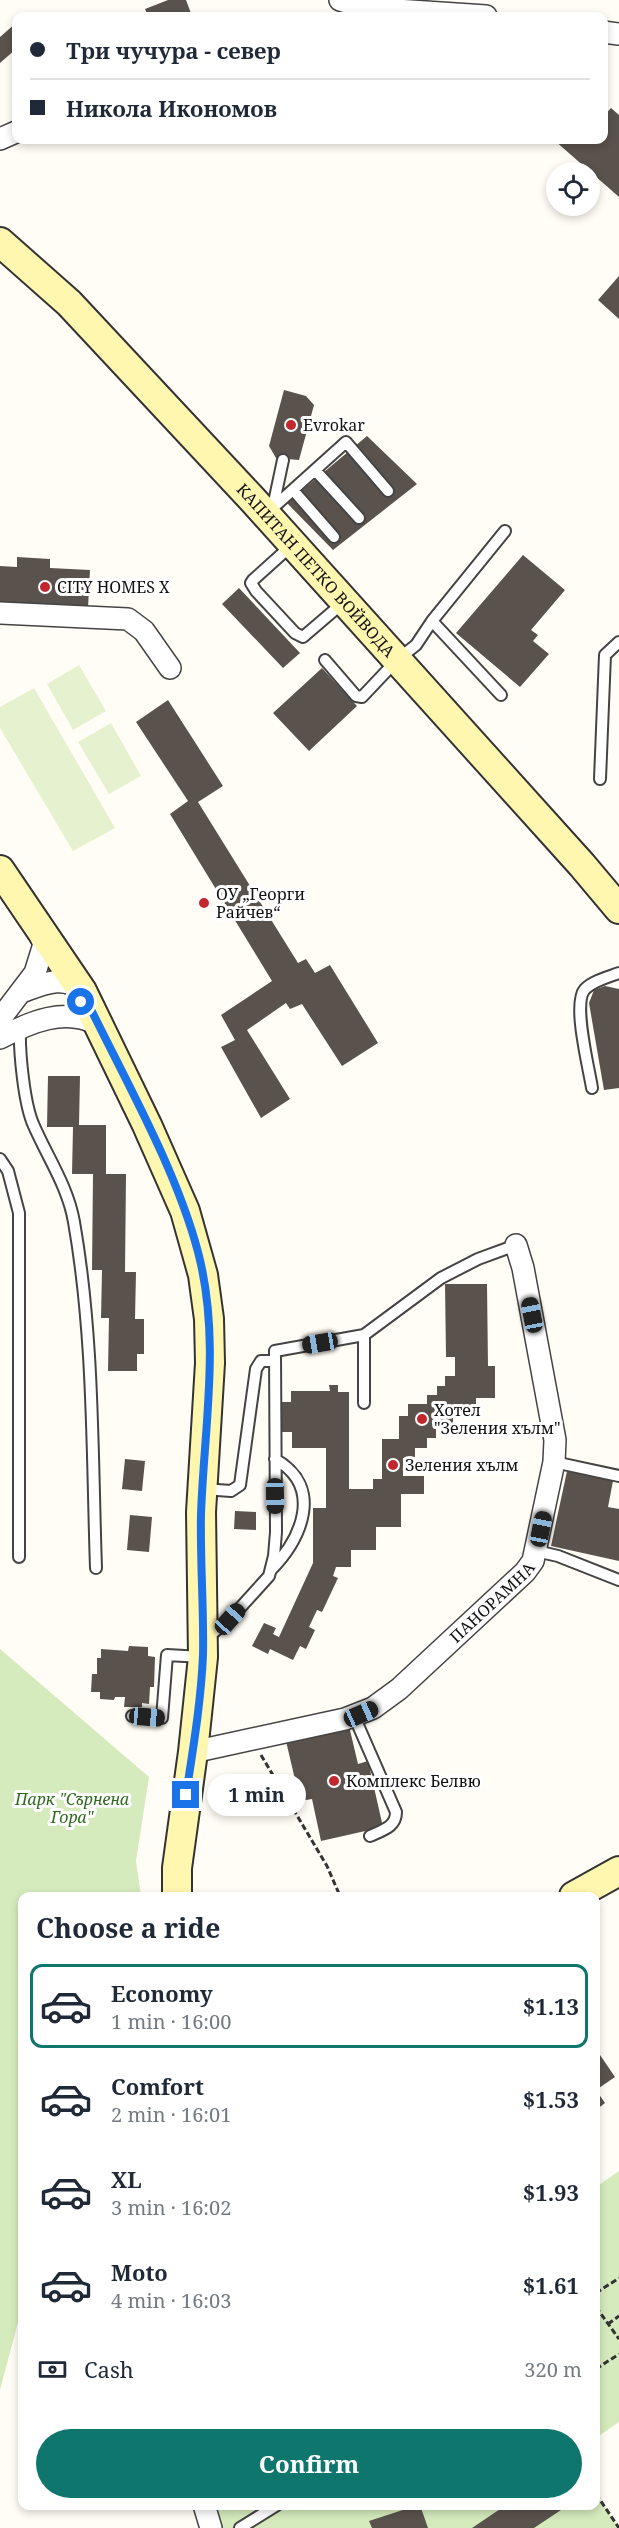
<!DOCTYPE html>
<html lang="en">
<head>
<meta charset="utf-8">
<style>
  :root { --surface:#fff; --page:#f6f6f7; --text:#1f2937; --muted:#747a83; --line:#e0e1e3; --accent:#0f766e }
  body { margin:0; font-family:"Noto Serif",serif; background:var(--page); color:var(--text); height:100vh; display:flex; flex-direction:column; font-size:22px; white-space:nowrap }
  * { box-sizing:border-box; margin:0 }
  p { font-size:20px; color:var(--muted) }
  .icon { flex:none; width:33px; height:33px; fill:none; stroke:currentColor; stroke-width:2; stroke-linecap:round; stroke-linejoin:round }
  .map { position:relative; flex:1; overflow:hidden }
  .details { position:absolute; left:18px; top:1892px; width:582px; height:618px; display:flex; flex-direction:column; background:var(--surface); border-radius:12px; box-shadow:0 3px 9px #0003 }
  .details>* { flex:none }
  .banner { position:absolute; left:12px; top:12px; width:596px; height:132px; border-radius:12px; box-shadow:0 3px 9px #0003; display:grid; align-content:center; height:132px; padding:0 18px; background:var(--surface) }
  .tools { position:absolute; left:546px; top:162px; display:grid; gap:12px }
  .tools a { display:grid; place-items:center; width:54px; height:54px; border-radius:50%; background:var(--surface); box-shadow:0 3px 9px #0003; font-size:30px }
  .end { position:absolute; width:27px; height:27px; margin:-14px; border:8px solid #1a73e8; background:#fff; box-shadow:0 0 0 3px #fff }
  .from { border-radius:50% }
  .bubble { position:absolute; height:42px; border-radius:21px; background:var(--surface); box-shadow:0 3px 9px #0003; font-size:20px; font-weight:700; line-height:42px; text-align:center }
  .car { position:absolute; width:18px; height:36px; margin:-18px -9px; border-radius:8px; box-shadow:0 0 4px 2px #0007; background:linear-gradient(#222 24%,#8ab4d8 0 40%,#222 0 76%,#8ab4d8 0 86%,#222 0) }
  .banner b { display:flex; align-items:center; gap:21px; height:57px; font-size:22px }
  .banner b+b { border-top:2px solid var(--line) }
  .banner i { width:15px; height:15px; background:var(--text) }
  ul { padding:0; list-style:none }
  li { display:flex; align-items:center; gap:18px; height:84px; margin:0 12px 9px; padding:0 6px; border:3px solid transparent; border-radius:12px }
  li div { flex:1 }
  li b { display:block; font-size:22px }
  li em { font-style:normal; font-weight:700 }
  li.active { border-color:var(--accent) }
  li>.icon { width:54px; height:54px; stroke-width:1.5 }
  h2 { padding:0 18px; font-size:27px; line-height:72px }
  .pay { display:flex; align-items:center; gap:15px; height:66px; padding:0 18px; font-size:22px }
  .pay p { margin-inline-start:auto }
  .primary-button { display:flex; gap:12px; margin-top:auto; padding:12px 18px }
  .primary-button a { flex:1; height:69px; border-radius:36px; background:var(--accent); color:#fff; font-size:24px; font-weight:700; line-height:69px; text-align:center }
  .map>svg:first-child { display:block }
  .green { fill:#d5ebbd }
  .pitch { fill:#e6f2cf }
  .building { fill:#5a524d }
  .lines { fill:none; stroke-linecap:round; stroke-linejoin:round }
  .lane-casing { stroke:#444; stroke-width:14 }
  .street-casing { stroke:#444; stroke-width:24 }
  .secondary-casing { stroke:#333; stroke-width:32 }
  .path { stroke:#333; stroke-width:3; stroke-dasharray:6 3; stroke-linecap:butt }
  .lane { stroke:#fff; stroke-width:10 }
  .street { stroke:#fff; stroke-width:21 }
  .secondary { stroke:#fff6b0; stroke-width:28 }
  .route { stroke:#1a73e8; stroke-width:8 }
  .poi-dot { fill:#c4262e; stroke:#fff; stroke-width:2 }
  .labels { text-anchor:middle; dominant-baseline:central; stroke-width:6; stroke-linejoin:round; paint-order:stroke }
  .poi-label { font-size:16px; fill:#111; stroke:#fff; text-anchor:start }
  .street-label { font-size:16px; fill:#111; stroke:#fff }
  .park-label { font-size:16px; font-style:italic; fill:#2f6b1f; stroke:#fff }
</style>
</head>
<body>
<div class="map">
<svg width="619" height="2528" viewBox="0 0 619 2528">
  <rect width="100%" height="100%" fill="#fffdf5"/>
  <path class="green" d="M0,1649L149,1777L136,1861L141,1896H22V2307L0,2390Z
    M619,2171V2422L596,2438V2187Z
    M596,2494L619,2528H201L193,2505H596Z"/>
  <path class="pitch" d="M79,665L106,711L73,730L47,684Z
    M34,688L115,828L73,851L0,728V707Z
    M111,723L141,776L109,794L78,742Z"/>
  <path class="building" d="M168,0H186L192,16H148L145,9Z
    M16,23V49L0,63V37Z
    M611,108L619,115V197L554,140H603V117Z
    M619,276V319L598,300Z
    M284,390L306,396L314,405L299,460L276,458L269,446Z
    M367,436L417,484L333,550L287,503Z
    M523,555L565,590L531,630L538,635L533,641L549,654L520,687L456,633Z
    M17,557L50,559V568L90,570L88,608L0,604V566L17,567Z
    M239,588L300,653L283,668L222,604Z
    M322,668L357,706L309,751L273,713Z
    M168,700L223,786L198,802L298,963L306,959L315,973L330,965L378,1043L342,1066L302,1004L290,1009L286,1003L247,1030L290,1099L261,1118L221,1047L235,1040L221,1015L272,981L170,814L188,801L136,722Z
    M605,986L619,989V1088L604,1090L589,1003L594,990Z
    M48,1076H80L79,1125H106V1174H126L125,1272H136L135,1319H144V1354H137V1371H108L109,1318H101L102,1270H92L93,1174H72L73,1127H47Z
    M445,1284H487L488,1366H495V1398H476V1409H464V1418H453V1427H436V1438H427V1448H415V1457L403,1458V1476H424V1494H401V1527H376V1550H351V1567H336L333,1576L338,1578L322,1612L317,1610L309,1627L315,1630L306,1649L300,1646L293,1660L270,1649L268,1654L252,1646L264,1623L276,1628L273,1634L279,1637L313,1563V1508H326V1448H292V1432H280V1402H291V1391H330L329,1385H338V1392H349V1489H373V1479H382V1439H399V1416H408V1404H427V1395H437V1386H445V1376H455V1357H446Z
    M125,1459L145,1461L142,1491L122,1489Z
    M567,1471L613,1481L608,1507L619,1509V1561L551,1546Z
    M235,1511L256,1512V1530L234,1529Z
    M130,1515L152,1517L149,1552L127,1550Z
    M129,1646L148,1647V1656L155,1657L154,1687H150L149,1704L142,1703V1707H124L125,1697H115L114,1700L100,1699V1692H91L92,1674H97V1658H101V1649L128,1651Z
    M349,1726L358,1764L368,1761L383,1827L321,1841L312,1799L300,1801L286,1741Z
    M596,2049L615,2077L596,2090L605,2103L596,2110Z
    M418,2505H420L428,2528H372L369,2521Z
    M506,2505H558L561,2510L534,2528H472Z"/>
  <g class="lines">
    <g class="lane-casing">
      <path id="lane" d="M315,470L359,518
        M293,490L334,537
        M273,507L283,460
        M266,514L346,442L388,491
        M293,544L253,580L251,583L256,591L295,633L303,637L345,601
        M432,621L501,695
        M325,660L356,696L362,697L397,660L416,645L432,621L505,531
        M600,779L605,655L619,642
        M20,1027C19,1051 24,1105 34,1126C48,1158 68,1187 74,1222C94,1336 92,1453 96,1568
        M592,1088C589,1068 572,1003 585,989C593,981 608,977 619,973
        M0,1159L8,1171L19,1213V1557
        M364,1335L441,1278L478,1259L516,1245
        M554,1462L619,1476
        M203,1489L231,1491L240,1485L256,1369L261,1361H275
        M536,1551L558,1556L619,1580
        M271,1570C302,1538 324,1487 275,1459
        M208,1637L230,1619L269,1576L274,1556L276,1532L275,1351L364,1335V1403
        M132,1716L162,1718L167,1655L202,1657
        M354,1716L396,1812C396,1827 383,1830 370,1836
        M240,2528L277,2505"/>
    </g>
    <g class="street-casing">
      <g id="street">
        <path d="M340,0L366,8L486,16"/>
        <path d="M603,32L619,34"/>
        <path d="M0,139L16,132"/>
        <path d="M0,613L128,619L144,631L170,668"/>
        <path d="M24,991C43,984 65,974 82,991"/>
        <path d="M0,1019L35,973L44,944L38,930"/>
        <path d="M0,1038C30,1022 65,1007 97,1024"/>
        <path id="s1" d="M193,1752L345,1719L373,1708L399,1689L525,1572L533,1561L554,1462L555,1440L523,1268L516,1245"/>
        <path d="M204,2505L211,2528"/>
      </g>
    </g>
    <g class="secondary-casing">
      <g id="secondary">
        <path id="s2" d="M0,242L69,303L253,500L582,865L619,909"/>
        <path d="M0,870L82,991L147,1125L185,1211L203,1275L209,1319L210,1363L201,1512L203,1657L193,1752L177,1868V1896"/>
        <path d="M574,1896L619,1871"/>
      </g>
    </g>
    <path class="path" d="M261,1755L327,1866L340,1896
      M596,2293L619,2278
      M596,2307L619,2339
      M608,2324L619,2316
      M596,2369L619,2354
      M596,2494L619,2528"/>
    <use href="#lane" class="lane"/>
    <use href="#street" class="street"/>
    <use href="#secondary" class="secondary"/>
  </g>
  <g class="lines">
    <path class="route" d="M81,1002L82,991C121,1073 175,1165 198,1252C221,1339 204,1427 201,1514C200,1561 204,1609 203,1655C201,1702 193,1749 186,1795"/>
  </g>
  <g class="poi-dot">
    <circle cx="291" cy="425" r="6"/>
    <circle cx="45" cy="587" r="6"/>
    <circle cx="204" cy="903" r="6"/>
    <circle cx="422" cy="1419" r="6"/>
    <circle cx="393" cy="1465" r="6"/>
    <circle cx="334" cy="1781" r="6"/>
  </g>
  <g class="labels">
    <g class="poi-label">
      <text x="303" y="425">Evrokar</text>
      <text x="57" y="587">CITY HOMES X</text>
      <text x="216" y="894">ОУ „Георги<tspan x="216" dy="18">Райчев“</tspan></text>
      <text x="434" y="1410">Хотел<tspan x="434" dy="18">"Зеления хълм"</tspan></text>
      <text x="405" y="1465">Зеления хълм</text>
      <text x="346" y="1781">Комплекс Белвю</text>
    </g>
    <g class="street-label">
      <text stroke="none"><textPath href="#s2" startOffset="456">КАПИТАН ПЕТКО ВОЙВОДА</textPath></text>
      <text stroke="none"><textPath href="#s1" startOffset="345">ПАНОРАМНА</textPath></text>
    </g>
    <g class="park-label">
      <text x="72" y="1799">Парк "Сърнена<tspan x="72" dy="18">Гора"</tspan></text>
    </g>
  </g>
</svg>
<div class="tools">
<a><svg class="icon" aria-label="locate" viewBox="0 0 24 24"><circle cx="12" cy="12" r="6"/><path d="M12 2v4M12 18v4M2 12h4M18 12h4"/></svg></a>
</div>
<i class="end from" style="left:81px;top:1002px"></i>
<i class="end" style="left:186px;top:1795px"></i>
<div class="bubble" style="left:207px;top:1774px;width:99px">1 min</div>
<i class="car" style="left:532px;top:1315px;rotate:349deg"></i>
<i class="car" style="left:320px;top:1343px;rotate:260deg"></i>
<i class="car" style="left:275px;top:1496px;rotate:179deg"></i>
<i class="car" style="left:541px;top:1529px;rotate:11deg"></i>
<i class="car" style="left:230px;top:1619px;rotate:42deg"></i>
<i class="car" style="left:361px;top:1714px;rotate:66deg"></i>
<i class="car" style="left:147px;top:1717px;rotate:95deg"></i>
<div class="banner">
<b><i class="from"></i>Три чучура - север</b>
<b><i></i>Никола Икономов</b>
</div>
<section class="details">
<h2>Choose a ride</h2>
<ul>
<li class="active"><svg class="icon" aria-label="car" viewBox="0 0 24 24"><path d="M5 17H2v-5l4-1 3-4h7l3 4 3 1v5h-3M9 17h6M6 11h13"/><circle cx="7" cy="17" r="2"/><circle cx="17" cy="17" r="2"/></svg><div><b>Economy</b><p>1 min · 16:00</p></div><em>$1.13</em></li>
<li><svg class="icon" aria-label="car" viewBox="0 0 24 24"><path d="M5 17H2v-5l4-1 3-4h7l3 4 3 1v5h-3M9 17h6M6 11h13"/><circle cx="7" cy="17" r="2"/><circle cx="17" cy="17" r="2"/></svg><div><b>Comfort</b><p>2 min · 16:01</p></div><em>$1.53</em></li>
<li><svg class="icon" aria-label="car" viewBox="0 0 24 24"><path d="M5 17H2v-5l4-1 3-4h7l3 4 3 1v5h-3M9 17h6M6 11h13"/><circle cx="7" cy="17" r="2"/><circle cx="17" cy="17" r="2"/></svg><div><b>XL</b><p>3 min · 16:02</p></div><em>$1.93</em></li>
<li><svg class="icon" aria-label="car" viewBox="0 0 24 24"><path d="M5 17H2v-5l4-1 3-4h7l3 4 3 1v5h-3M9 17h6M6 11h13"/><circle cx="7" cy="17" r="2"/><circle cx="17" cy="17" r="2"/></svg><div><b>Moto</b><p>4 min · 16:03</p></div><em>$1.61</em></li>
</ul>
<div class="pay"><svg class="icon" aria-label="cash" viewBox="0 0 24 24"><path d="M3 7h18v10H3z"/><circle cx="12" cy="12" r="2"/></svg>Cash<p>320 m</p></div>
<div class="primary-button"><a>Confirm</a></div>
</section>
</div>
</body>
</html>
